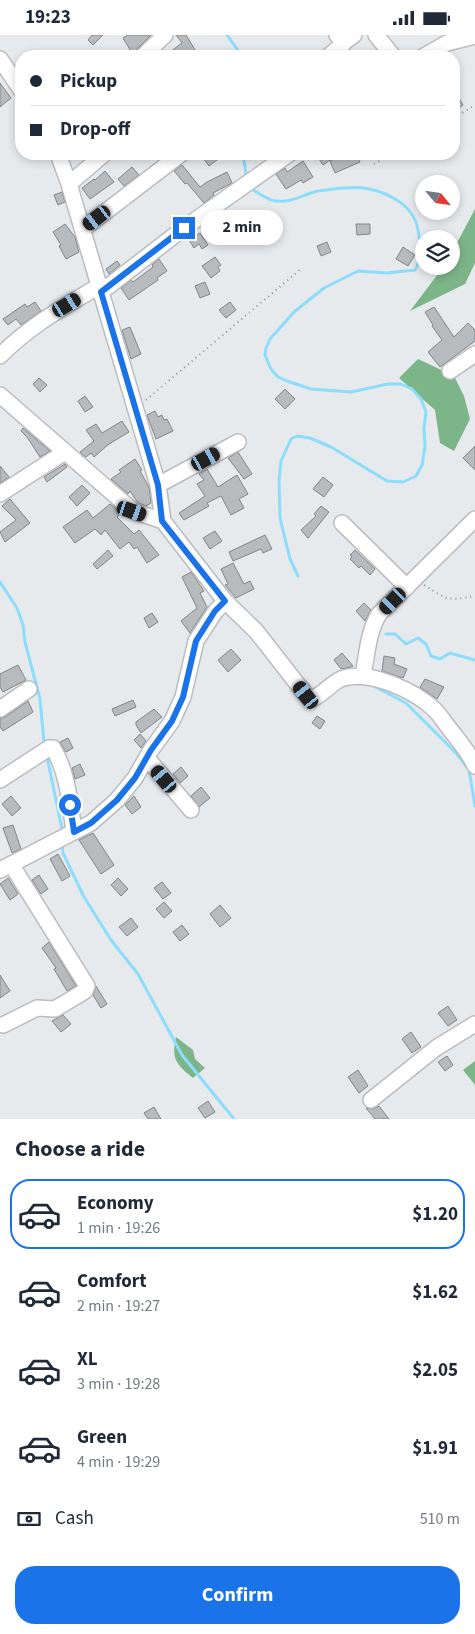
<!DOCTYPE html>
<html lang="en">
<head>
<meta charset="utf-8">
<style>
  :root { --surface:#fff; --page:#f6f6f7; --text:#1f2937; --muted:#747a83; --line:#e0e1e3; --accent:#1a73e8 }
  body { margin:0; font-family:"Source Sans 3",sans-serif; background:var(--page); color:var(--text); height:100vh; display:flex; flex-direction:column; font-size:19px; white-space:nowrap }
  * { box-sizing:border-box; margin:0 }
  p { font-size:16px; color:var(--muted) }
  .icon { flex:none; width:28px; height:28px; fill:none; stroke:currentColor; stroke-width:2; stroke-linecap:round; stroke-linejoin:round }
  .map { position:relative; height:1084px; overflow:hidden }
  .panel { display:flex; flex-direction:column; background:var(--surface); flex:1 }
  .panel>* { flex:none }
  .top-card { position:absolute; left:15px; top:15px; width:445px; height:110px; border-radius:20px; box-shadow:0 2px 8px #0003; display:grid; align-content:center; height:110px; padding:0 15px; background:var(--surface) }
  .needle { width:32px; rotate:119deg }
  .tools { position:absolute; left:415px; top:140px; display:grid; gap:10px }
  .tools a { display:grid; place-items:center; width:45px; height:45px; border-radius:50%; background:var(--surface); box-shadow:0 2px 8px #0003; font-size:25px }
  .end { position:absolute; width:22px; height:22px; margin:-11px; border:6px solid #1a73e8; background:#fff; box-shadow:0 0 0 2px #fff }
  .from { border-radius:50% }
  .bubble { position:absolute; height:35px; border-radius:18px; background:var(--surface); box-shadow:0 2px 8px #0003; font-size:16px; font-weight:700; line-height:35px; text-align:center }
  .car { position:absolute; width:15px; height:30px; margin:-15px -8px; border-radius:6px; box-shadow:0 0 4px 1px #0007; background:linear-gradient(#222 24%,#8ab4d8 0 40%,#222 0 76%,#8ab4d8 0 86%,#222 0) }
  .top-card b { display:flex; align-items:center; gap:18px; height:48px; font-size:19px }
  .top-card b+b { border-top:1px solid var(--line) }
  .top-card i { width:12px; height:12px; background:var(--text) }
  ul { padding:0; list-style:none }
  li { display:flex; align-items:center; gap:15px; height:70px; margin:0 10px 8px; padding:0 5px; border:2px solid transparent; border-radius:20px }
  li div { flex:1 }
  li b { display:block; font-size:19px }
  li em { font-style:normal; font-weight:700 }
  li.current { border-color:var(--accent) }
  li>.icon { width:45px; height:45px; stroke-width:1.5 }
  h2 { padding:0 15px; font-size:22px; line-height:60px }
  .pay { display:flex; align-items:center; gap:12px; height:55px; padding:0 15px; font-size:19px }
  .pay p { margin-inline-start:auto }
  .cta { display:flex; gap:10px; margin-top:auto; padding:10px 15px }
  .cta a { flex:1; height:58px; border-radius:20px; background:var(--accent); color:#fff; font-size:20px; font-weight:700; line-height:58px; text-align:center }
  .status { display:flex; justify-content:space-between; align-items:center; height:35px; padding:0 25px; background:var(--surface); direction:ltr }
  .status svg { height:14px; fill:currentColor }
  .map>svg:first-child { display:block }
  .forest { fill:#7cb587 }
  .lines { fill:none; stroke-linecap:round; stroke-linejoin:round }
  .stream { stroke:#8cdcfc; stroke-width:3 }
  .building { fill:#b8bbbd; stroke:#838588 }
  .minor-casing { stroke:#babcbf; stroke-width:18 }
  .path { stroke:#919395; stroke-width:2; stroke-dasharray:1 4; stroke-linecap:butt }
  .minor { stroke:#fff; stroke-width:15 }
  .route { stroke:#1a73e8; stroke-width:6 }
</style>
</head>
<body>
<div class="status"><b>19:23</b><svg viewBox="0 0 49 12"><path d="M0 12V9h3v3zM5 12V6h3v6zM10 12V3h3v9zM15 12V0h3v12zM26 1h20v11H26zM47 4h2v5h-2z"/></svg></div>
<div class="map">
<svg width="475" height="1084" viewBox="0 0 475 1084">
  <rect width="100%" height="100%" fill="#e7eaed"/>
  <path class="forest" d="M475,174V228L465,249L410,276L444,231H451V219Z
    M418,324L454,341L464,361L470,384L454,416L440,408L435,375L399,343Z
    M176,1002L193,1015L195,1024L205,1033L193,1043C176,1029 171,1024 176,1002Z
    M475,1026V1050L463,1035Z"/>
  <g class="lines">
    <path class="stream" d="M227,0L242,21
      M243,119L246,139
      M253,155C263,161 272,168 285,166C297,165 307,158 318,156C332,154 350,151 364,153C388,157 414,170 418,195C421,217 427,213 415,235L387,238L358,236L324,253L294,277L270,304L266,313L265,320L271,334L278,342L287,346L311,354L351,357L388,349H401L412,354L421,364L426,377L424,393L425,412L422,430L416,441L403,447L387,446L331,412L310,403L297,401L291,404L281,426L279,445L280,483L290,524L298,541
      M0,547L17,573L23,590L25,607L40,664L44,707
      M386,599H395L406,609L418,603L426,609L431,621L440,624L450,618L475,625
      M370,649L406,668L456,718L469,735L475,771
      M47,722L62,794
      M62,809L63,818L84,862L111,905L138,939L182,1020L234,1084"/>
  </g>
  <path class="building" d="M92,0H103L93,10L88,5Z
    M128,0H151L137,14L134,21L123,3Z
    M176,0H186L199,21H174L170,17L182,8Z
    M0,48L11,63L0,72Z
    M454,55L463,70L454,76Z
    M200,119H225L209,131Z
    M316,119H326L330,125L323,130Z
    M343,119H356L360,127L335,138L330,126Z
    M303,126L313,142L303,148L301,145L286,154L276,139L285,133L287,137Z
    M182,130L200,152L207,147L227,137L232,148L213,158L214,160L204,168L187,148L185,149L174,136Z
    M132,132L139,140L124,151L118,144Z
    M105,136L114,147L90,164L82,153L94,144L95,145Z
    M62,157L65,167L58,170L54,160Z
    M65,189L75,202L79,217L66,224L59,211L61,210L53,197Z
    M356,189H370V199L357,200Z
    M200,198L208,210L202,214L199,209L194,213L189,205Z
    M327,207L331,217L321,221L317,211Z
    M403,212L415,220L408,231L396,224Z
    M215,222L221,230L218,232L220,236L211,243L202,231Z
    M159,224L167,236L157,243L158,245L129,265L121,253L131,245L133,247L153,232L152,230Z
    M117,226L120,230L109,239L106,234Z
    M205,247L210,259L200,263L195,251Z
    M35,267L41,276L21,290L16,284L8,290L3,284L25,269L27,272Z
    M230,267L236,275L226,283L219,275Z
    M434,272L454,302L468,288L475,295V306L440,332L428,317L442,305L432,291L433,290L425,277Z
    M130,292L141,319L131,324L122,295Z
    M39,343L47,350L40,357L33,349Z
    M285,354L295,364L285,374L275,364Z
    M85,361L93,372L85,377L78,366Z
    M155,376L158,382L162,380L164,385L167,384L173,396L156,404L147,380Z
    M122,386L129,397L109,409L94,422L91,418L86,422L80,417L94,406L86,395L96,389L102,398Z
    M23,393L50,416L40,422L27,402L21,396Z
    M475,411V435L463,423Z
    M238,417L252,439L244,444L228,423Z
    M135,424L142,435L140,436L149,452L151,468L146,471L138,468L130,456L128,459L111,444L121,437L119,435Z
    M65,429L67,432L47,447L44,442Z
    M0,431L9,442L0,448Z
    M207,434L218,452L237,440L248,459L239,464L244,473L231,480L221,461L207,468L209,471L184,485L179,478L205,461L197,449L204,445L199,439Z
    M323,442L333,450L324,462L313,454Z
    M82,450L90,458L77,471L69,462Z
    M10,464L30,488L5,507L0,497L16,485L2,471Z
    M110,469L121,478L117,482L134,499L139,495L159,520L147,528L137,512L134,514L129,507L120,514L105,495L101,500L95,494L75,508L63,492L87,475L93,483Z
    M321,471L329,477L308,503L301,495L316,481L314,479Z
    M215,496L222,506L210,514L203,503Z
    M265,500L272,514L263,518L261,514L233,526L229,517Z
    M108,515L113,521L97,534L93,529Z
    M355,515L375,534L370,540L361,531L359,533L350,524L352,522L350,520Z
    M233,528L244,549L250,546L254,554L236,563L225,550L228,549L221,534Z
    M191,537L204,556L200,558L207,572L190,598L181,586L197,573L182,542Z
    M364,568L371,575L365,586L356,576Z
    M152,578L158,587L149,593L144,583Z
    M231,614L241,625L228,637L218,625Z
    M342,618L353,631L351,632L341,634L334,625Z
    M384,621L395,623L394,629L407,634L403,643L382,636Z
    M18,630L26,645L3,657L0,652V639Z
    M425,644L444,652L437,664L420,652Z
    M133,665L136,672L115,681L112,674Z
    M28,666L33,677L3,696L0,692V683L5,682Z
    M154,674L162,682L141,698L136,690V687Z
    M317,681L325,686L320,694L312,688Z
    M140,699L146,706L141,713L134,705Z
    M68,703L73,713L66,717L60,707Z
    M80,729L85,740L75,744L72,733Z
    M181,732L188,741L180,748L173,739Z
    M201,752L210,763L199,772L191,761Z
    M11,761L21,773L12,781L2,769Z
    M134,761L141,772L132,779L125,770Z
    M13,790L21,814L12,818L3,793Z
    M93,798L114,830L101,839L79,805Z
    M58,819L70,841L62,846L50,824Z
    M39,840L48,854L41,859L32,845Z
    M8,843L18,859L10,865L0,849Z
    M118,843L128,854L121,861L111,850Z
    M162,847L171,858L163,864L154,853Z
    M164,867L172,876L164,883L156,874Z
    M220,870L231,883L220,892L210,879Z
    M131,883L138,892L127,901L119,892Z
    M182,890L189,899L180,906L173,897Z
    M49,907L76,951L67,956L54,934L56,933L42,913Z
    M0,940L10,956L0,963Z
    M96,951L107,969L101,973L93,960Z
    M448,971L457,985L448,991L438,978Z
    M63,980L71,989L61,997L52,986Z
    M411,997L421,1012L412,1018L402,1004Z
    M447,1021L453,1030L445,1036L438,1027Z
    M358,1035L368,1051L359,1058L348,1042Z
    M208,1066L215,1077L205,1083L198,1073Z
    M379,1071L389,1084H375L366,1073L373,1074Z
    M154,1072L161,1084H148L144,1078Z"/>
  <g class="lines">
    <g class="minor-casing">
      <path id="minor" d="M337,0L343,8L354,0
        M376,0L393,21
        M143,21L165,0
        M329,21L344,8
        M424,21L447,8L475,1
        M0,24L21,55
        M69,149L104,119
        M83,194L181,119
        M101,257L184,193L289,119
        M0,321C29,291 64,272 99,251
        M450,336L475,319
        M0,360L133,476L163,486L158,450L69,149L58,119
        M158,450L238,407
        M0,459L65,417
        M163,486L225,566L256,596L306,660L312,664C324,659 334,645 344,643C371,635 415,656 435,675C440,680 444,687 449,693C458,705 469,717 475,731
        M342,488L407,552
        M363,640C367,620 368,597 379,579L475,484
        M0,674L29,654
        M147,723L191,775
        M0,745L49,713H53C68,738 70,769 74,797
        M0,835L91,788L117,765L135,743L151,715L172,686L183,662L196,606L215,577L225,566
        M3,990L37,973L55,974L85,956L87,951L11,829
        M371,1065L436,1013L475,989"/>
    </g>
    <path class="path" d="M454,83L475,70
      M374,129L392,119
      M146,365L302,233
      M424,550C448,565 446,566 475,561"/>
    <use href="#minor" class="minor"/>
  </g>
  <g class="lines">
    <path class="route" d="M70,770L74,797L91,788L117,765L135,743L151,715L172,686L183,662L196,606L215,576L225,566L162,486L158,450L101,257L184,193"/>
  </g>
</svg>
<div class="tools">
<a><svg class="needle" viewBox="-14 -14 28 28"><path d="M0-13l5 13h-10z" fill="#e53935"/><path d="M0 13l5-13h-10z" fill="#747a83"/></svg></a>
<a><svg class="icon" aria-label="layers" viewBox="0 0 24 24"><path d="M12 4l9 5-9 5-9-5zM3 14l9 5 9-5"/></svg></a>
</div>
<i class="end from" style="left:70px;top:770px"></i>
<i class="end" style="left:184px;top:193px"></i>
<div class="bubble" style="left:201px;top:175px;width:82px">2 min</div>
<i class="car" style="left:97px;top:183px;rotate:233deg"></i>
<i class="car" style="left:67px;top:270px;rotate:59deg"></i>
<i class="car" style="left:206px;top:424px;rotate:61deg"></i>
<i class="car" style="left:132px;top:476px;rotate:109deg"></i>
<i class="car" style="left:393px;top:566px;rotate:225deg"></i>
<i class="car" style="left:306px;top:660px;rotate:322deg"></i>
<i class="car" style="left:164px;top:744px;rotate:320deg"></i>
<div class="top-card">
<b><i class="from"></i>Pickup</b>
<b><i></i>Drop-off</b>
</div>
</div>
<section class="panel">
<h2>Choose a ride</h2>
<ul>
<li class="current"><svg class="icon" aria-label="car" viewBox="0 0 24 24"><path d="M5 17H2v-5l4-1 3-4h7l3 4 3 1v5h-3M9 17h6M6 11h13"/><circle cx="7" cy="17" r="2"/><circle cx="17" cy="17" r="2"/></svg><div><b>Economy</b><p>1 min · 19:26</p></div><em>$1.20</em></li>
<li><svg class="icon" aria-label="car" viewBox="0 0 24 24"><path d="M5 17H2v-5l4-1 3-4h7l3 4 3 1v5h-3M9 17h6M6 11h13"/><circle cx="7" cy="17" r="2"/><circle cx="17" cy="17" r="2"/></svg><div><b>Comfort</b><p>2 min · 19:27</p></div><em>$1.62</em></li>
<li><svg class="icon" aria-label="car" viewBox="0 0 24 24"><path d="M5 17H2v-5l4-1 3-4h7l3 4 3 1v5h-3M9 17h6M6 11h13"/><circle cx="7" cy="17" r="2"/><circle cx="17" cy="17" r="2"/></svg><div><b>XL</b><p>3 min · 19:28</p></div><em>$2.05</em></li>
<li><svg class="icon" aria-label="car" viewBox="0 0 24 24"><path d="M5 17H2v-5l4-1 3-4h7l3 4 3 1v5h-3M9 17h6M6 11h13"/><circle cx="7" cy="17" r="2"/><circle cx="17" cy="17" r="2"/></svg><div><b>Green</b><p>4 min · 19:29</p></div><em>$1.91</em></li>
</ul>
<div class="pay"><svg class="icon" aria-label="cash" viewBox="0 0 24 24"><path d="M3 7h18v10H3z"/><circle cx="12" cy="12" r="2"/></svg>Cash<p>510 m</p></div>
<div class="cta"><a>Confirm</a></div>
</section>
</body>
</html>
